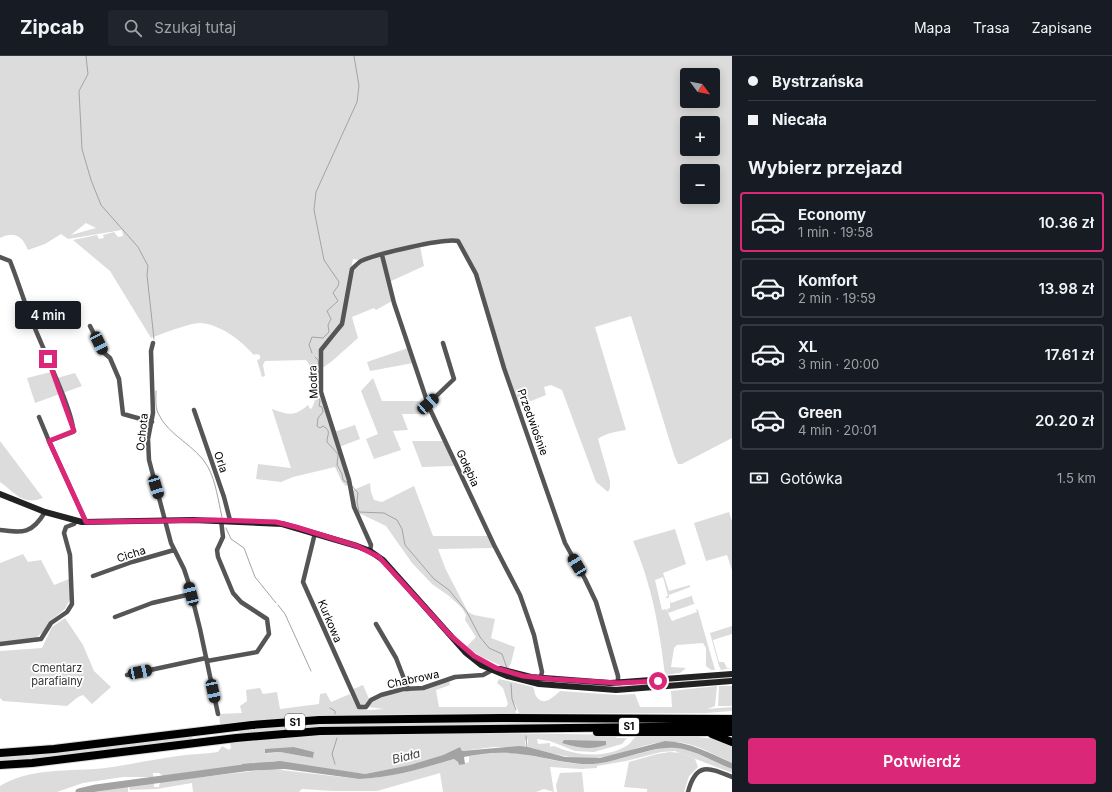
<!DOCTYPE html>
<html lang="pl">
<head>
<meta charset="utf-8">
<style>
  :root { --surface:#171b24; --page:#20242c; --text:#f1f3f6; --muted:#9ea1a6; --line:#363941; --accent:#db2777 }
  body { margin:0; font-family:Inter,sans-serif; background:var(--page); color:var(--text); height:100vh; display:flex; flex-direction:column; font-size:15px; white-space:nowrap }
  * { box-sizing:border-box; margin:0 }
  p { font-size:13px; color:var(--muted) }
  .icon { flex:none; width:22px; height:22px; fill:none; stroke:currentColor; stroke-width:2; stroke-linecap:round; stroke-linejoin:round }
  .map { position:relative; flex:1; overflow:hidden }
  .sheet { display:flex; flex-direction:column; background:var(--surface); width:380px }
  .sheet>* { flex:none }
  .hud { display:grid; align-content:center; height:88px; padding:0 16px; background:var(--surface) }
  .needle { width:26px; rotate:122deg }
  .buttons { position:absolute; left:680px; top:12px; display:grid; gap:8px }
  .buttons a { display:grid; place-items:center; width:40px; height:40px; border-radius:4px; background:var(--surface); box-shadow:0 2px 10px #0003; font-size:20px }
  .end { position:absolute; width:18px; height:18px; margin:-9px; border:5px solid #db2777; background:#fff; box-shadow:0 0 0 2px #fff }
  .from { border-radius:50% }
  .bubble { position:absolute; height:28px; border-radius:4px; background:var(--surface); box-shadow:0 2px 10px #0003; font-size:13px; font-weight:600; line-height:28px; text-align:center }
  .car { position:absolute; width:12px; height:24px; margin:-12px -6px; border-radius:5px; box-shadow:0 0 3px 1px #0007; background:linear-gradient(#222 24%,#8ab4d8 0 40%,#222 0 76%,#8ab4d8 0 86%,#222 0) }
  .hud b { display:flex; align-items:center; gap:14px; height:38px; font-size:15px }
  .hud b+b { border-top:1px solid var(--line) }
  .hud i { width:10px; height:10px; background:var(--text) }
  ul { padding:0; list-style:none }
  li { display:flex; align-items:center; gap:12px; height:60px; margin:0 8px 6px; padding:0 8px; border:2px solid var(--line); border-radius:4px }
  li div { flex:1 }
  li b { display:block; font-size:15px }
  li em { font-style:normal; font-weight:600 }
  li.selected { border-color:var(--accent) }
  li>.icon { width:36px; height:36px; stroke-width:1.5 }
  h2 { padding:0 16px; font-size:18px; line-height:48px }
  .pay { display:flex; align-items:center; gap:10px; height:44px; padding:0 16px; font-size:15px }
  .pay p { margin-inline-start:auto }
  .primary-button { display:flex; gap:8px; margin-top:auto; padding:8px 16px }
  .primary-button a { flex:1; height:46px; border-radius:4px; background:var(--accent); color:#fff; font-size:16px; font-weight:600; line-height:46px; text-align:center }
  header { display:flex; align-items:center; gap:24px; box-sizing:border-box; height:56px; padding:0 20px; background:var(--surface); border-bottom:1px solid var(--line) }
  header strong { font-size:19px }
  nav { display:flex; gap:22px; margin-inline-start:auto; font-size:14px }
  .search { width:280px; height:36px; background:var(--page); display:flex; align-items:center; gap:10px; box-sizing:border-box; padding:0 14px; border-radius:4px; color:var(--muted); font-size:15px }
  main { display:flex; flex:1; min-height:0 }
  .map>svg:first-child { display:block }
  .green { fill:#dcdcdc; fill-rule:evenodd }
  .water { fill:#a3a3a3 }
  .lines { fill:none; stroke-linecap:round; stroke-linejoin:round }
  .stream { stroke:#a3a3a3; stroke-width:1 }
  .river { stroke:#a3a3a3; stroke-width:7 }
  .motorway-casing { stroke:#dbdbdb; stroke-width:10 }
  .minor { stroke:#555; stroke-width:4.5 }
  .secondary { stroke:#222; stroke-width:6 }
  .motorway { stroke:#000; stroke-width:8 }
  .route { stroke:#db2777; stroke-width:5 }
  .labels { text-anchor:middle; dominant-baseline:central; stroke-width:3.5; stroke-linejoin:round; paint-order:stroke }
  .shield { fill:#fff; stroke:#4c4c4c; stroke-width:1 }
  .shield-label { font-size:10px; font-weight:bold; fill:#000 }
  .street-label { font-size:11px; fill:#000; stroke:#fff }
  .park-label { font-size:11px; fill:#333; stroke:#fff }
  .water-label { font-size:12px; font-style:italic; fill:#444; stroke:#fff }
</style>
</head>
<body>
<header>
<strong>Zipcab</strong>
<div class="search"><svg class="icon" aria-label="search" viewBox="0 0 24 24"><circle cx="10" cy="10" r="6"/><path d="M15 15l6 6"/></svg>Szukaj tutaj</div>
<nav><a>Mapa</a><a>Trasa</a><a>Zapisane</a></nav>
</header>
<main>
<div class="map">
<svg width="732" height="736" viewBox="0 0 732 736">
  <rect width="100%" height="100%" fill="#fff"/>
  <path class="green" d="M0,0H732V382L682,408H678L674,399L631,260L595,271L626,374C618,375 603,378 598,383L610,425V432L608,436L596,426L562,334L551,329L544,331L546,339L531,345L527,344L519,353L481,233L457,183L439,185L360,204L353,203L341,267L321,291L319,340H314V315L306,304L265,305L263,309L265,320L262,321L257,304L260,303V299L256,298L254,299C240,284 223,270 202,267C191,266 162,278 151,282L110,215L73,184L97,179L99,183L104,182L103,179L114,176L118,181L123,180L122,174L68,183L61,178L45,188L28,194C22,180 15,175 0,182ZM687,19H713V45H687ZM687,67H713V93H687ZM687,115H713V141H687ZM86,167L96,172L71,179Z
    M420,190L424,210L389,226L383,200Z
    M381,201L392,245L376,254L374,252L352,261L358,282L331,306L322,312V296L339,276L353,214L361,207Z
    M408,292L413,307L370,315L367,306Z
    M51,316L57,322L75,317L82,330L35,347L27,322Z
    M373,322L382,345H426L431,358H402L408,374L393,375L401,394L374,403L366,383L378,378L361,335Z
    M319,342L321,343L349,429L346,430L342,426L335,411L293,421L281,426L256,423L258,408L291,412L272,353C289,359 294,361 308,349L310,353L312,352L315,344Z
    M355,369L360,383L339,391L334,376Z
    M0,385L43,442C22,450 16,437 0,426Z
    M412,385H444L454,410L422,411Z
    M370,427L371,436L374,444L382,446L414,430L433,480H488L494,492L438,493L446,514L468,556L474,559L495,563L491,582L515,591L511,607L508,613L480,600L466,591L476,581L465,564L466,559L462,552L449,540L432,528L412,507L386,470L361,458L359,460L351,435Z
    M729,456L732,465V514L727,499L706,505L694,467Z
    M675,473L686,508L663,517L669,535L690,529V531L669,539V542H667L665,541L668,540L663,521L655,524L662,554L666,553L672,565L697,556L696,553L698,554L715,614H711L706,610V592L703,587L677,589L674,592L671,611L686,612L680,617L665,619C659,570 652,530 633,485Z
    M23,498L28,506L41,504L54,529L69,523L70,543L65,553L50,565L46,573L36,582L0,586V507Z
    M691,538L695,550L694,548L668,557L667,553L670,552V545L671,547L691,540Z
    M65,562L83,589L94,615L111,631L92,648L83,639L78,641L67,650L3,645L0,642V595L42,592L52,571Z
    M732,570V578L713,584L719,606H724L727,612H732L721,614L719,610L710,577Z
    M732,621V623L619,632L569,628V626L622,630Z
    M499,623L533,631C535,634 534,637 536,640C544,652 554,640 560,635L618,639L635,638L640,651H672L671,635L717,630L715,650L707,653L732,651V655L706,657H519L514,646L516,657C417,659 318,656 220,668L219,658L242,657L240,650L247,645L246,634L260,632L263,638L277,636L280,653L319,648L320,638L326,637L331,646L350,638L357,652L369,654L384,653L368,651L372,645L380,640L449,625L450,629L436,634L439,651H506L508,648L503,632L497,627Z
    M363,629L370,645L367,649L360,650L351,634Z
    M719,630H732V650H718Z
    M348,666H700V668L240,679L239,673Z
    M401,678H566L613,679L617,682H627L622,688L594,696L575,695L550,685L537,683L538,688L550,687V691L554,690C576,700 606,703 628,689C632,686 633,682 637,680C671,682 701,676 732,689V707C713,698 695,687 675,686C656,684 638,692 621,697C590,708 558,700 528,691V683L525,685L526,691H493L462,695L460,691L443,699L410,709L365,718L274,705L163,720L159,717H153V721H123L83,727L57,736H0V730C30,711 71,716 105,712C129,709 154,703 178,700C191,698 205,698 218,696L222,690L229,694L231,692L230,687L312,680ZM294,691L314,696L313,702L280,696L266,698Z
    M192,679L193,685L0,706V699Z
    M675,691L693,696L732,713V717L675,695L661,696L626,705L597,710V712L581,713L550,711L554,736L544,733L536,736H443L440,717L377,735H333L302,733L299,736H193L192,727L157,733L130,734L129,731L154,727V731H159L160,726L272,713L359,723C392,722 422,712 454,703L458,706L459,709L469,706V700C489,697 507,695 527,699C547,702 565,708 585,708C616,708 644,692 675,691Z
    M670,696L680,697L695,703L698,711L689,720L684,736H647V733L624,731L629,706L657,698Z
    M582,716L584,736H557L556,729L560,717Z
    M128,730V736H86Z"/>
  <path class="water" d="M564,684L606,685V689C590,694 578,692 562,687Z
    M665,685C690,686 710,697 732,707V713C714,706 695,694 676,692C653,689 619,706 593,708C570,709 549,702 527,699C506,695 484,697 464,701L465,708L459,709L458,706L454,703C423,712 392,722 359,723L285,713L243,715L242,708L280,705L365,718L410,709L443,699L460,691L462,695L519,690L528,691L565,701L600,702Z
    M294,691L314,696L313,702L280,696L265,697V693Z"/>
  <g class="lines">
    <path class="stream" d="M86,0L88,18L79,35L82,93L91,124L101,149L138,191L148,210L147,219L154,283
      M312,297L309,289L312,281L323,282L329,276L328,269L331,263L327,255L338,245L333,237L338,230L339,226L324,204L314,154L316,136L357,46L359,30L354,0
      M315,301L318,304L319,310
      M319,314L315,334L320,345L319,350L322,351L323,356L318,362L317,370L320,372L323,370C332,375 327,378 327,386L338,398L337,409L342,418L343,424L348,427
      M156,335C156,342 155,350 158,357C168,380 196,389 208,411C216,426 218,444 222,461
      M352,430L358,437L357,446L359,456L384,457L397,464L402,473L405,489L434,523L449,534L467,556L480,581L489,592L502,598L507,612
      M226,472L231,483L244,492L255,521L276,547
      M278,549L285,558L311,615
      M511,628L512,643L516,654
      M330,652L335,655V658
      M526,680L527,691
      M335,708L332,698L337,682"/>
    <path class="river" d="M79,736L96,732L251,711"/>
    <g class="motorway-casing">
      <path id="motorway" d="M597,676H732
        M712,678L732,686
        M0,697L54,693L252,669L319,664L500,662L732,663
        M0,709L32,707L236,682L320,675L732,670"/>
    </g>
    <path class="minor" d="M382,199L394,247L429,351L494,489L520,539L534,579L542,616L540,624
      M0,201L10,205C18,225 24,246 32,265C39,284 76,362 73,376L49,385L86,466
      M90,270L103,296L110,302L119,323L123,358L152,366
      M153,287L151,295L153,357L148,383L149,404L171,487L184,513L188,525L200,573L218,658
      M428,348L454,323L443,287
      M194,354L224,441L230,464
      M39,361L49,385
      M0,474C23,477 32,478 45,456
      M315,477L303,526L359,651H366L371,644L381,639L403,633L423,632L455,621L483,619L496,612
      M370,495L371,489L354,451L349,424L321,336V294L342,268L352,213C355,210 358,207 361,205C377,198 443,182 458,185L476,218L504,312L565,487L585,523L596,546L618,620V627
      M93,520L132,506L174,494
      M115,561L152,547L191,538
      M376,568L396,602L408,633
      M0,588L41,583L51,567L67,556L72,548L70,499L64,477L66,471L74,468L76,465
      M207,605L257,596L269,578L267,563L241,546L233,537L218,501L217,494L223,481L221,464
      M127,619L206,602
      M688,736C696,706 708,711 732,721"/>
    <path class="secondary" d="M0,438L45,456L82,466L193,464L282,468L357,490L370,495L383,504L466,597L481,609L507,620L539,628L616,634L732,625
      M500,613L531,621L610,627L732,618"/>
    <use href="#motorway" class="motorway"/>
  </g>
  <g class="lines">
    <path class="route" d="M48,303L74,375L49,385L86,466L214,464L276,466L296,471L357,490L379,501L451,580L474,600L496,612L523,620L552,623L618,627L658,625"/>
  </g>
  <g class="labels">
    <g class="shield">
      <rect x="285" y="658" width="20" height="16" rx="3"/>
      <rect x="619" y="662" width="20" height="16" rx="3"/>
    </g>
    <g class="shield-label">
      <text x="295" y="666">S1</text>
      <text x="629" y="670">S1</text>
    </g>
    <g class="street-label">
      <text transform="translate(313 326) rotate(-93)">Modra</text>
      <text transform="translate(533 366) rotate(70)">Przedwiośnie</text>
      <text transform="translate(142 376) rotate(-84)">Ochota</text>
      <text transform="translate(221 406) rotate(71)">Orla</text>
      <text transform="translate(468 412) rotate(65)">Gołębia</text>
      <text transform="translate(131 498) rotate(-18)">Cicha</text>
      <text transform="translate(330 565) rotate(67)">Kurkowa</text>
      <text transform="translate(413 623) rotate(-12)">Chabrowa</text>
    </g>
    <g class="park-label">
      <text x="57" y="612">Cmentarz<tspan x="57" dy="13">parafialny</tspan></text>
    </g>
    <g class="water-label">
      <text transform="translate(406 700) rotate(-14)">Biała</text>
    </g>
  </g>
</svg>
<div class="buttons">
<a><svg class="needle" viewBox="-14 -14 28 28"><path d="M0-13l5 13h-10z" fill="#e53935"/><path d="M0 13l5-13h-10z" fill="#9ea1a6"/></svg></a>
<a>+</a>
<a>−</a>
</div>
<i class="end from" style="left:658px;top:625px"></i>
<i class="end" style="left:48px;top:303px"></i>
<div class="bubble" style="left:15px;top:245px;width:66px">4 min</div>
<i class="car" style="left:99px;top:287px;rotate:154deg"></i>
<i class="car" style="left:428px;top:348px;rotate:48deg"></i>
<i class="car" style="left:156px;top:431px;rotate:163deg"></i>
<i class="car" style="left:577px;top:509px;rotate:329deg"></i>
<i class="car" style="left:191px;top:538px;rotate:346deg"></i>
<i class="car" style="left:140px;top:616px;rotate:78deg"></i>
<i class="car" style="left:213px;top:635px;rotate:168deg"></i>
</div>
<section class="sheet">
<div class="hud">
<b><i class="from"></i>Bystrzańska</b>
<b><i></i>Niecała</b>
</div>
<h2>Wybierz przejazd</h2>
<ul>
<li class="selected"><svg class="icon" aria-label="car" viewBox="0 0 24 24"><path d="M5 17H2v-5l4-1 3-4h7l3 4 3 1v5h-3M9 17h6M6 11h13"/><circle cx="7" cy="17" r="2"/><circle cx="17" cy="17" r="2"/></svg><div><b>Economy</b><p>1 min · 19:58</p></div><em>10.36 zł</em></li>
<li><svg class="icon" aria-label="car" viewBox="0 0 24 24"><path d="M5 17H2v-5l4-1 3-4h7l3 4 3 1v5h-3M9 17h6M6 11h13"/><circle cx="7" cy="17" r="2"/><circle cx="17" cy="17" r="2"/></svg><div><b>Komfort</b><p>2 min · 19:59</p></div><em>13.98 zł</em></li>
<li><svg class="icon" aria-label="car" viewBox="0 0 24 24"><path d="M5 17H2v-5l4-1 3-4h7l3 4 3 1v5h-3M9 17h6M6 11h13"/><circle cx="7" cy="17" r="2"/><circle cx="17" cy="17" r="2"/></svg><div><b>XL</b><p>3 min · 20:00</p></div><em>17.61 zł</em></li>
<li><svg class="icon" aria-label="car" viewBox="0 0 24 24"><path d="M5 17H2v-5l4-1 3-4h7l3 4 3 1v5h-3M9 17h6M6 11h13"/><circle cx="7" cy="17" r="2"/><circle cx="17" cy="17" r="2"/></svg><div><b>Green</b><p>4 min · 20:01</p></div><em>20.20 zł</em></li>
</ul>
<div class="pay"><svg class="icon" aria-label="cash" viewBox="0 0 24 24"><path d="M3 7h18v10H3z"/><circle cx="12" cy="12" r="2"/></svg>Gotówka<p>1.5 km</p></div>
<div class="primary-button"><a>Potwierdź</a></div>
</section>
</main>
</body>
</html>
